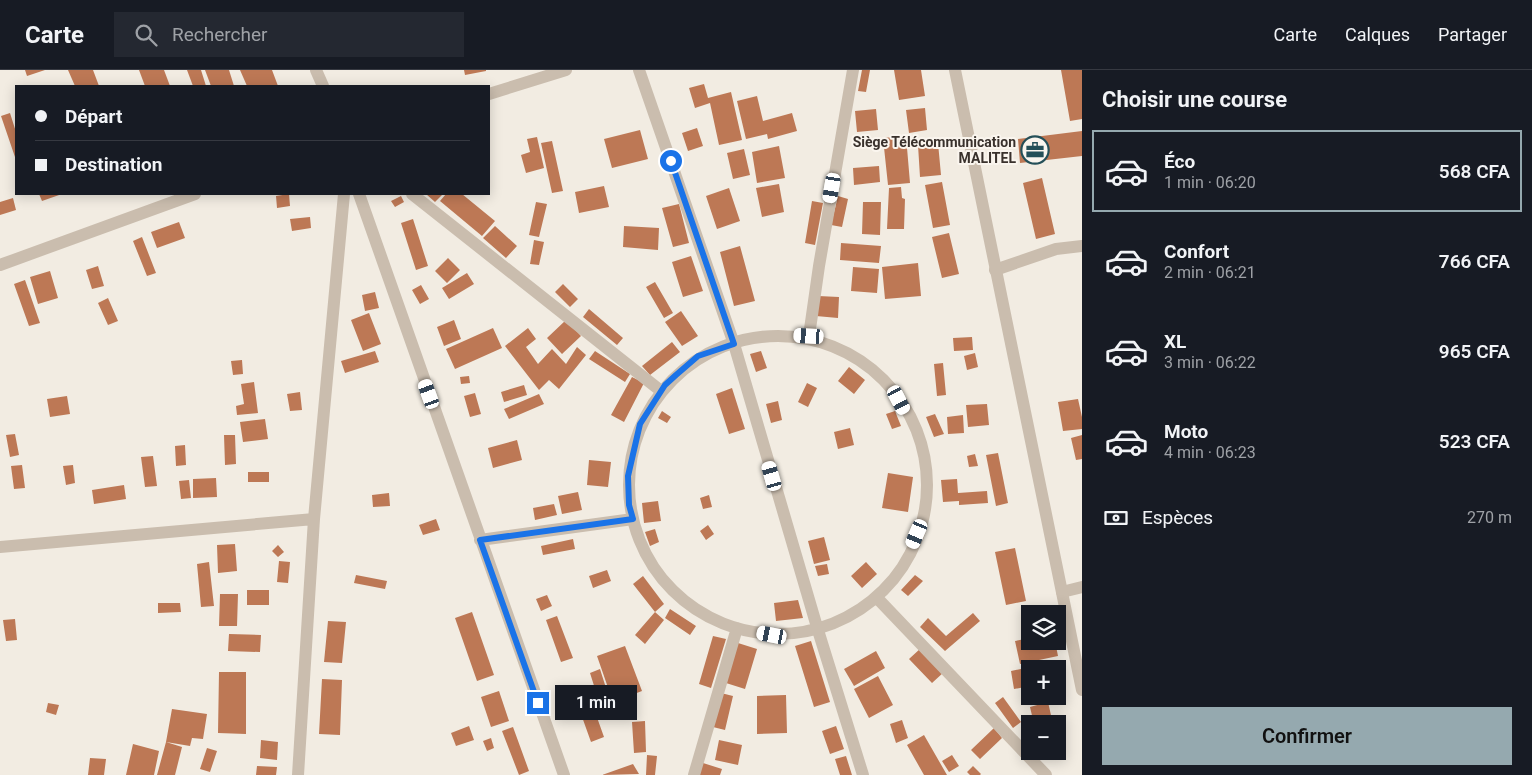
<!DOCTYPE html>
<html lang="fr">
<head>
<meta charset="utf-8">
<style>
  :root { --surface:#171b24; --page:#242831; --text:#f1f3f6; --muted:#9ea1a6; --line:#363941; --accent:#95a9af }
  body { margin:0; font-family:Roboto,sans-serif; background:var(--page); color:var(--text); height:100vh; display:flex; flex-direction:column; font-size:19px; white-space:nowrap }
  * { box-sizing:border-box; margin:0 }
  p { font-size:16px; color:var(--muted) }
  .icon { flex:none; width:28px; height:28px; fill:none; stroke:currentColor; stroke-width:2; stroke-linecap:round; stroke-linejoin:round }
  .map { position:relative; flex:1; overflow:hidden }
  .sheet { display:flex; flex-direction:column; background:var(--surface); width:450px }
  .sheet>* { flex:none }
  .hud { position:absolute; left:15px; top:15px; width:475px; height:110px; border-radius:0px; box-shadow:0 2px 12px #0003; display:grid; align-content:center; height:110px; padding:0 20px; background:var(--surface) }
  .fabs { position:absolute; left:1021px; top:535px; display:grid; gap:10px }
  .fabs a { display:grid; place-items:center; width:45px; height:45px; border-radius:0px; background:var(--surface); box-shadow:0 2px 12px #0003; font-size:25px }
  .end { position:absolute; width:22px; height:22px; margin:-11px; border:6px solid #1a73e8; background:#fff; box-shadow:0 0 0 2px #fff }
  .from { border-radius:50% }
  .bubble { position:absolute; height:35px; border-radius:0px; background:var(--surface); box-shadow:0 2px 12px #0003; font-size:16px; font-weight:600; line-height:35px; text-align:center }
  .car { position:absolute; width:15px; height:30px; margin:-15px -8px; border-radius:6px; box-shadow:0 0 4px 1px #0007; background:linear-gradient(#fff 24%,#345 0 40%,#fff 0 76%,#345 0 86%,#fff 0) }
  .hud b { display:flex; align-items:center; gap:18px; height:48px; font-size:19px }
  .hud b+b { border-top:1px solid var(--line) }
  .hud i { width:12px; height:12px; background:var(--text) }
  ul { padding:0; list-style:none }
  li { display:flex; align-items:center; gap:15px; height:82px; margin:0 10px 8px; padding:0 10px; border:2px solid transparent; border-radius:0px }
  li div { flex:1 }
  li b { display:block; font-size:19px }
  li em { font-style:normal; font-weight:600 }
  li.selected { border-color:var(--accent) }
  li>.icon { width:45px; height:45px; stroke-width:1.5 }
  h2 { padding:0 20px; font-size:22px; line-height:60px }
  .pay { display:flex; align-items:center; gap:12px; height:55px; padding:0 20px; font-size:19px }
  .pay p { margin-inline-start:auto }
  .button { display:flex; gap:10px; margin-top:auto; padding:10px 20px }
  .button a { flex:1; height:58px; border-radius:0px; background:var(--accent); color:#111; font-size:20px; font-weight:600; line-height:58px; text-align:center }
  header { display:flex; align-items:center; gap:30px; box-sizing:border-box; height:70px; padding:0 25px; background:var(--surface); border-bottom:1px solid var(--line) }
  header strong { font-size:24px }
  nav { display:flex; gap:28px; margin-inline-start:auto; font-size:18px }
  .search { width:350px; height:45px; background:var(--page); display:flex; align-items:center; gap:12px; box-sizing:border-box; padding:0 18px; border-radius:0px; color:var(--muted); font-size:19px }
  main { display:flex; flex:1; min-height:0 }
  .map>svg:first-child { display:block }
  .building { fill:#bd7855 }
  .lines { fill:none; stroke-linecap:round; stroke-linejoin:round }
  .minor { stroke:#cabdae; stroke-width:12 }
  .tertiary { stroke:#cabdae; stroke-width:12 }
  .route { stroke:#1a73e8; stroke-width:6 }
  .labels { text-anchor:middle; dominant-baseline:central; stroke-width:4; stroke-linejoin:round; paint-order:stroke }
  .poi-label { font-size:14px; font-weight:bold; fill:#39312c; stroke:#faf5ee; text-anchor:end }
</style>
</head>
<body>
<header>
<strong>Carte</strong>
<div class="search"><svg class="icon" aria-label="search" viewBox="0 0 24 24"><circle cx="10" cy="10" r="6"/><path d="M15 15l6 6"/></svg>Rechercher</div>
<nav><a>Carte</a><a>Calques</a><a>Partager</a></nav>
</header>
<main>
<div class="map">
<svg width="1082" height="705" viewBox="0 0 1082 705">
  <rect width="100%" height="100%" fill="#f2ece2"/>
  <path class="building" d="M25,0H45L27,6Z
    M68,0H93L99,16H75Z
    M139,0H164L170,16H145Z
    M187,0H201L206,16H193Z
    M205,0H229L234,16H211Z
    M240,0H272L278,16H247Z
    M464,0H486V1L465,5Z
    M862,0H870L866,22L858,21Z
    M894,0H921L925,26L899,30Z
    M1061,0H1082V49L1070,51Z
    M704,14L708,28L731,22L742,70L719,75L710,33L695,38L689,18Z
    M757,26L763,51L792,43L797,61L768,69L767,64L746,69L737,31Z
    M925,38L927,60L909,63L906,40Z
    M876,39L878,60L857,62L855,41Z
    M10,43L16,62V90L1,46Z
    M697,58L703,76L688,81L682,63Z
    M640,60L648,89L612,98L604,69Z
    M1082,61V86L1020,93L1018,69Z
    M906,66L910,113L888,115L883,68Z
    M537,67L544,98L526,103L521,85L530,82L527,69Z
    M552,71L563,121L552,123L541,73Z
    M938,73L941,105L920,107L918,75Z
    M779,76L785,108L757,113L752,82Z
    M744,79L750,105L733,109L727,83Z
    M879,96L880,112L854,115L853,98Z
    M1042,108L1055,164L1036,169L1023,113Z
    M942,112L950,155L933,158L925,115Z
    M779,114L784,142L762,147L756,118Z
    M604,116L609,137L579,143L575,122Z
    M901,117L902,128L905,129L904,159H887L889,118Z
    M729,118L740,151L717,159L706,126Z
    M39,124H62L42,131Z
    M289,124L290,136L277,138L276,126Z
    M426,124H443L435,132Z
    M446,124H462L495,151L482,166L440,131Z
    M401,126L404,132L395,137L391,131Z
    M838,126L848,129L842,157L831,155Z
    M13,128L16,140L0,145V132Z
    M812,131L823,133L815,175L805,173Z
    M536,132L547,134L539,167L529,165Z
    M863,132H881L880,165L862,164Z
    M679,134L689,173L673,177L662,138Z
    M310,147L311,158L292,161L290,149Z
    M413,149L428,196L416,200L401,153Z
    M179,152L185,168L157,178L151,162Z
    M495,156L517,176L506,188L483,168Z
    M624,156L659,158L658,180L623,177Z
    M949,163L959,204L942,208L932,167Z
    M142,167L156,203L147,206L133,171Z
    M534,170L544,172L539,195L530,194Z
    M841,173L881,176L879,193L840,190Z
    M740,176L755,231L734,236L720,182Z
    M691,186L703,221L683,227L672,192Z
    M448,188L460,200L447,213L435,201Z
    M918,193L921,226L885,229L882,197Z
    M98,196L104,216L92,219L86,200Z
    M853,197L879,199L877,223L851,221Z
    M50,201L58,228L38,234L30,207Z
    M467,203L474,214L449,229L442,218Z
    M25,210L40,253L29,256L14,214Z
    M655,212L673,243L664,248L646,217Z
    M563,214L578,229L570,237L555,222Z
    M421,215L429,229L420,234L412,220Z
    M375,222L379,238L365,241L362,225Z
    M818,226L839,227L838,248L816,246Z
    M108,228L118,251L108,255L98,233Z
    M589,239L623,268L617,275L583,247Z
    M681,241L698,266L682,276L665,252Z
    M369,243L381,274L363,281L351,250Z
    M454,250L461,269L444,276L437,257Z
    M566,250L581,266L562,284L547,268Z
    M493,258L502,278L455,299L446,279Z
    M528,258L536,269L526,277L538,294L552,279L566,294L577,277L586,285L559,319L549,310L539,320L505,276Z
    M972,267L973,280L954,281L953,268Z
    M672,272L680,282L650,305L642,296Z
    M375,281L379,292L345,303L341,291Z
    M595,281L630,304L625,312L589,289Z
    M761,281L767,298L756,302L750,284Z
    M975,283L978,297L967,300L964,286Z
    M242,290L243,304L233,305L231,291Z
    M943,293L946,325L937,326L934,294Z
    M849,297L865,310L854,324L838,311Z
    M469,306L470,313L461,314L460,307Z
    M632,307L644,313L624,352L611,345Z
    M254,312L258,343L237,345L236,336L244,334L241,314Z
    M807,313L817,318L808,337L798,332Z
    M524,315L527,325L504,332L501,322Z
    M732,318L745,359L729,364L716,324Z
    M300,322L302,340L290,341L287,324Z
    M475,323L481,344L470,347L464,326Z
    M539,324L544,334L509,349L504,339Z
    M67,326L70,344L50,347L47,329Z
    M1078,329L1082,347V359L1063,361L1058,332Z
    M778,331L782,350L771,353L766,334Z
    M987,334L989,355L968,357L966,335Z
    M662,341L671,347L667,353L658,348Z
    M895,341L901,356L892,359L886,344Z
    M935,344L944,364L934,367L926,347Z
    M963,345L964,363L948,364L947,347Z
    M265,349L268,369L243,372L240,352Z
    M850,358L854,375L838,379L834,362Z
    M15,364L19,385L10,387L6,365Z
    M224,365H235L236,394L225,395Z
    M1082,365V389L1076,390L1071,368Z
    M517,370L522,390L493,398L488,378Z
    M185,375L186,395L176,396L175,376Z
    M998,383L1008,433L996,436L986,385Z
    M975,384L978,396L969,397L967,386Z
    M153,386L157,416L145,417L141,387Z
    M589,390L611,392L608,417L587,415Z
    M22,395L25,418L14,419L11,396Z
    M73,395L75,413L66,415L63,396Z
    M248,402H269V412H248Z
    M888,403L913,407L908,442L882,438Z
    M216,408L217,427L193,428V409Z
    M957,409L958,423L987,421L988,433L959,435V431L943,432L941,410Z
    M189,410L191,428L181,429L179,411Z
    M124,415L126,429L94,434L92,420Z
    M578,422L582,440L562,444L558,426Z
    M389,423L390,436L373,437L372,425Z
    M709,425L712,437L703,439L700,428Z
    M658,431L661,451L644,453L642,433Z
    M554,434L557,445L535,450L533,438Z
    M436,449L440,460L423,465L419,455Z
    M708,455L714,464L706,470L700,461Z
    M655,459L659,472L650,476L645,462Z
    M824,467L830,490L814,494L808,471Z
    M573,469L575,479L543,485L541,476Z
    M235,474L237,501L218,503L217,475Z
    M278,475L284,482L278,487L272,481Z
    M1015,478L1026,531L1006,535L995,482Z
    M279,491L290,492L288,513L277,512Z
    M209,492L214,536L201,537L197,494Z
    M866,492L877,504L862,518L851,506Z
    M827,494L829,504L818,506L815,496Z
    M607,500L611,511L593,518L589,506Z
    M356,505L387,511L385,519L354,513Z
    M915,505L923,511L908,526L901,520Z
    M643,506L664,534L655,542L664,550L645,574L635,565L655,542L633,514Z
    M247,520H269V535H247Z
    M220,524H238L237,556H219Z
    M547,525L552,536L541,541L536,529Z
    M798,530L803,548L776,551L774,533Z
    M158,533H180L181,542L158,543Z
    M670,539L696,556L690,565L665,548Z
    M472,542L494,605L477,611L455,548Z
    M973,543L980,551L945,581L920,557L928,548L946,566Z
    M557,546L573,588L561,592L546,550Z
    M15,549L17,570L6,571L3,550Z
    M328,551L346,552L342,593L324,592Z
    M229,564L261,565L260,582L228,581Z
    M713,566L726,569L711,618L699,614Z
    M1030,568V571H1055L1058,586L1020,594L1015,571Z
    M811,571L830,632L814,637L795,576Z
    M738,573L757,579L745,619L726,613Z
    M625,576L642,621L613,632L597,586Z
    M921,578L944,602L932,613L909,589Z
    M876,581L885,598L854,616L844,599Z
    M1050,593L1051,599H1030V616L1014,619L1011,601Z
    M600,599L606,618L596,622L590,603Z
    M219,602H246V664L218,663Z
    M878,606L893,635L869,648L854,619Z
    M322,609L342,610L340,665L319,664Z
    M499,621L509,651L491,657L481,627Z
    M583,621L589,637L580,640L573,625Z
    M721,623L733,626L725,660L713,657Z
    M786,625L787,663L757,664V626Z
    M1003,627L1021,652L1013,658L995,633Z
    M1048,632L1053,654H1034L1030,637Z
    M48,633L59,635L56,645L46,642Z
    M172,639L207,644L203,669L192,668L190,676L166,672Z
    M594,639L604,667L591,672L581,644Z
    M902,650L908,668L896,673L890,654Z
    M645,651L646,682L634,683L632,652Z
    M469,656L474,670L456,676L451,663Z
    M836,656L844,679L830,684L822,661Z
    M513,657L529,701L519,705L502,661Z
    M994,658L1002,668L980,689L971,680Z
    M924,665L947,705H924L907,675Z
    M491,668L494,678L487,681L483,671Z
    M261,670L278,672L277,690L260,688Z
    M719,670L742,675L738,695L715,690Z
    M166,672L182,677L175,705H157Z
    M133,674L159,681L154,705H126Z
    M207,678L217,681L210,702L200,699Z
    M647,685L657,686L655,705H646Z
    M952,685L959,696L949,702L942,691Z
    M846,686L852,705H840L835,689Z
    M90,688L106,689L104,705H88Z
    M703,693L722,699L720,705H699Z
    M633,694L639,704L602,705Z
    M257,696L277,697L276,705H256Z
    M973,696L981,704L980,705H970L967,702Z"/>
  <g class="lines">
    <path class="minor" d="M316,0L323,16
      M639,0L734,274L817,557L863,705
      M489,24L566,0
      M359,124L564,705
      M412,124L661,321
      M0,195L195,124
      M995,200L1056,179L1082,176
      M629 415a149 149 0 1 1 298 0a149 149 0 1 1-298 0Z
      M809,266L819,196L853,0
      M480,470L633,449
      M0,477L314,449
      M1062,522L1082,517
      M879,530L1046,705
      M298,705L314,449L344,124
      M694,705L737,558"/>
    <path class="tertiary" d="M955,0L1082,620"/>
  </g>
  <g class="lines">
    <path class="route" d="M538,633L480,470L633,449L629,435L628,406L640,354L665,315L676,305L698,286L734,274L671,91"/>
  </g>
  <defs>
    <g id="office-ring" transform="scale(1.4375)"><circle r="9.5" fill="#faf5ee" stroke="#244f58" stroke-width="1.5"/><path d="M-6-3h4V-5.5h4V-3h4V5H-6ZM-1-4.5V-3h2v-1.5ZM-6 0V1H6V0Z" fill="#244f58"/></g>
  </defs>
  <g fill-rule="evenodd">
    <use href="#office-ring" x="1035" y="80"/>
  </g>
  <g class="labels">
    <g class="poi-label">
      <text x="1016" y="72">Siège Télécommunication<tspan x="1016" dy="16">MALITEL</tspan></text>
    </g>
  </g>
</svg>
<div class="fabs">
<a><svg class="icon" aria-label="layers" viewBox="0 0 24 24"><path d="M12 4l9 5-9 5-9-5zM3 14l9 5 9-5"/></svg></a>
<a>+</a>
<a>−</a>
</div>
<i class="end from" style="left:671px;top:91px"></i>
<i class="end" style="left:538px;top:633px"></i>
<div class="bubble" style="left:555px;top:615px;width:82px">1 min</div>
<i class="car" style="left:832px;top:118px;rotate:190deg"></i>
<i class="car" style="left:809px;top:266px;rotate:273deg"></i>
<i class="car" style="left:429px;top:324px;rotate:340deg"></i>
<i class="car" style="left:899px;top:330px;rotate:152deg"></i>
<i class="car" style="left:772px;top:406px;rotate:344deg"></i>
<i class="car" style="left:917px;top:464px;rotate:203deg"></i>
<i class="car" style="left:772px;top:565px;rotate:281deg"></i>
<div class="hud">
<b><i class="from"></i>Départ</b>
<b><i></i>Destination</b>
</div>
</div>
<section class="sheet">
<h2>Choisir une course</h2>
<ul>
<li class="selected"><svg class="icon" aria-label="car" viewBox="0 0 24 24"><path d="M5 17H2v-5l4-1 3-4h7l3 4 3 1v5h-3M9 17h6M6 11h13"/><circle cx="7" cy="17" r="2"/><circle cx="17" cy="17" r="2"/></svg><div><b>Éco</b><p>1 min · 06:20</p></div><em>568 CFA</em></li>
<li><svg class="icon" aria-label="car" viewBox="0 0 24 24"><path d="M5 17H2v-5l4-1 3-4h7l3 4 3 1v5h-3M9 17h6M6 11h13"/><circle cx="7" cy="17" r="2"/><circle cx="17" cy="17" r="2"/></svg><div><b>Confort</b><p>2 min · 06:21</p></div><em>766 CFA</em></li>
<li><svg class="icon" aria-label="car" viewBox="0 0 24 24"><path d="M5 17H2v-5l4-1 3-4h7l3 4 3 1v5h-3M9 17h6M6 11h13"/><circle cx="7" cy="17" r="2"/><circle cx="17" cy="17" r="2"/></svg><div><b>XL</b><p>3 min · 06:22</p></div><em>965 CFA</em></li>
<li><svg class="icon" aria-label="car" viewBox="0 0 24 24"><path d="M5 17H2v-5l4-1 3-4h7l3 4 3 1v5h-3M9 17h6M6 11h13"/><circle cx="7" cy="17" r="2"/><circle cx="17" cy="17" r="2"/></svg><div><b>Moto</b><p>4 min · 06:23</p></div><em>523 CFA</em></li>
</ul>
<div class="pay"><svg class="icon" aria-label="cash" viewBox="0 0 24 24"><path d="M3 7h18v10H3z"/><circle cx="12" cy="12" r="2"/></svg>Espèces<p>270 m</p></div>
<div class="button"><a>Confirmer</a></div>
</section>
</main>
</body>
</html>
